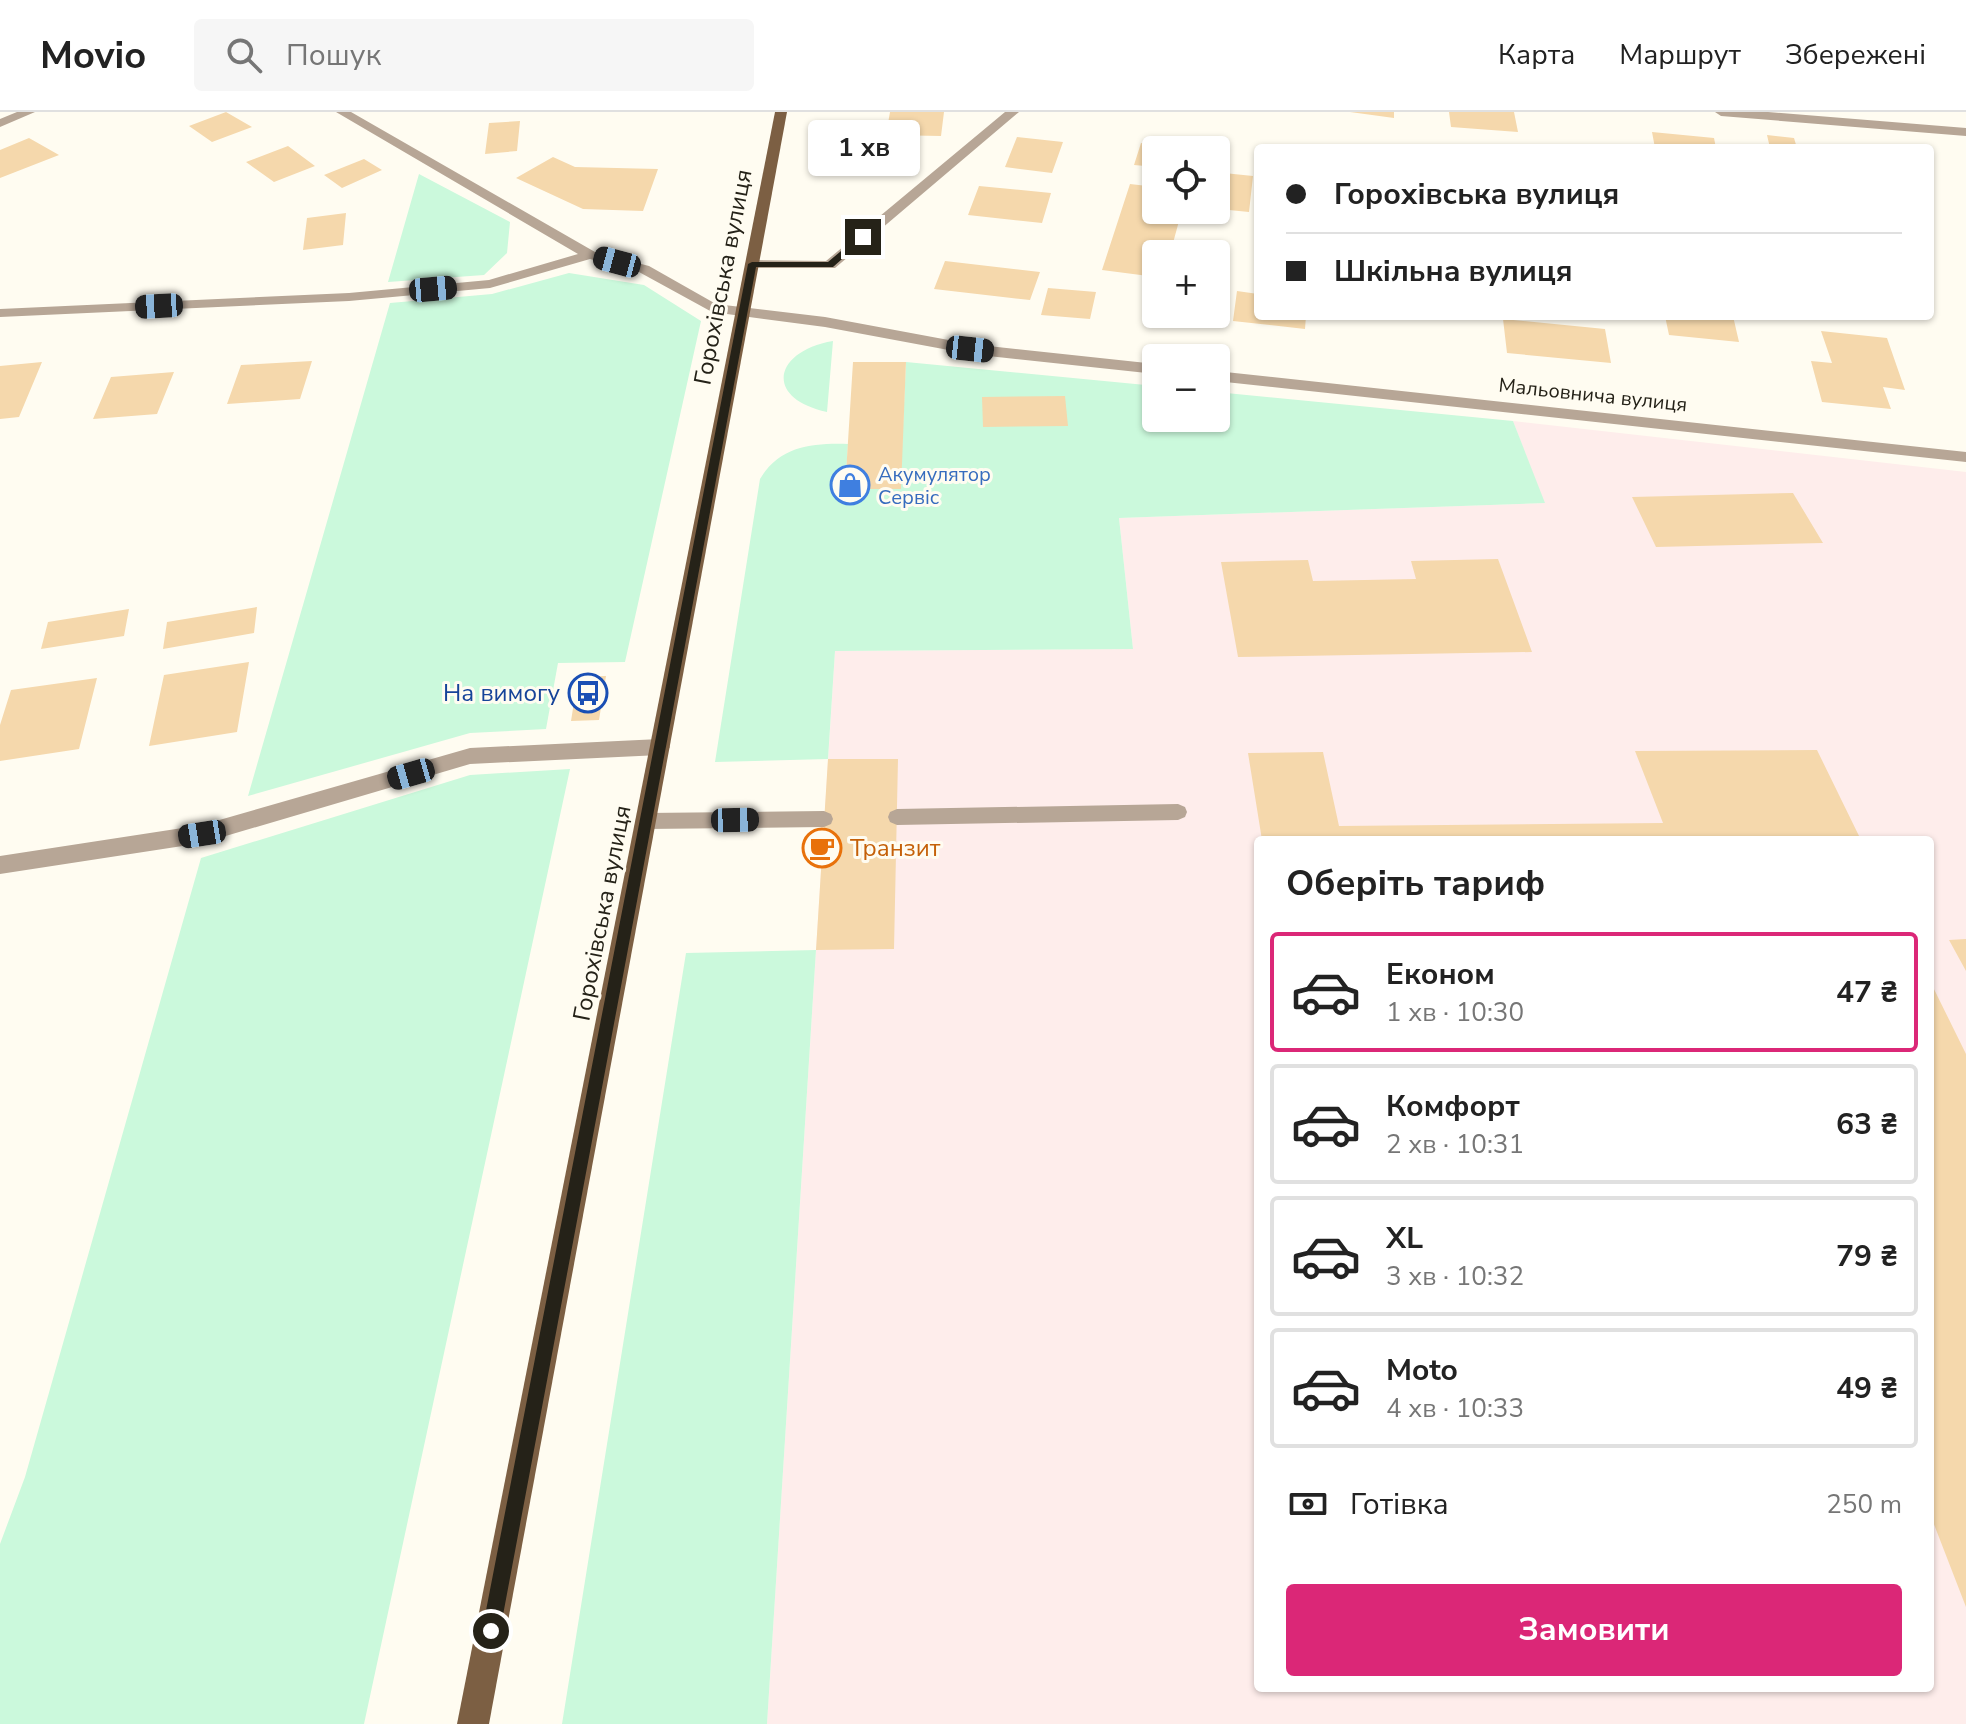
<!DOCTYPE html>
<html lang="uk">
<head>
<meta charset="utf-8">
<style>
  :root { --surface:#fff; --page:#f6f6f6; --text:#222; --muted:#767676; --line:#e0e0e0; --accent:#db2777 }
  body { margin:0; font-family:"Nunito Sans",sans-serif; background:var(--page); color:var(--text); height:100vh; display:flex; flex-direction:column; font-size:30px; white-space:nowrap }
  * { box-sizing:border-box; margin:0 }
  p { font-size:26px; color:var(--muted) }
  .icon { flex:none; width:44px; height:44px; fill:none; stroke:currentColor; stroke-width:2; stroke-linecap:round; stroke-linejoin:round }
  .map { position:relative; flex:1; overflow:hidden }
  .drawer { position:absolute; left:1254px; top:724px; width:680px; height:856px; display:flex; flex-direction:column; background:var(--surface); border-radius:8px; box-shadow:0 2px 6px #0004 }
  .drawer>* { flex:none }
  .top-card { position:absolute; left:1254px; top:32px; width:680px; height:176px; border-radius:8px; box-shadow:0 2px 6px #0004; display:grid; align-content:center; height:176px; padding:0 32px; background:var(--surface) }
  .controls { position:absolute; left:1142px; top:24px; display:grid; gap:16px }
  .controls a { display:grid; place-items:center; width:88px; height:88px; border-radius:8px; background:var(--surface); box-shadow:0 2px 6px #0004; font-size:40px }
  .end { position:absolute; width:36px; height:36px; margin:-18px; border:10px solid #252218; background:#fff; box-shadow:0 0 0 4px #fff }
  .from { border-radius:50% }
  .bubble { position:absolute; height:56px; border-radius:8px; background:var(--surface); box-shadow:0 2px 6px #0004; font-size:26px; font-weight:700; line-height:56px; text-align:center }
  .car { position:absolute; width:24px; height:48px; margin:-24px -12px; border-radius:10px; box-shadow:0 0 6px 2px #0007; background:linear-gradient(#222 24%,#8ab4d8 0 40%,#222 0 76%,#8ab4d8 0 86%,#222 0) }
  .top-card b { display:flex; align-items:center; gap:28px; height:76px; font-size:30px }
  .top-card b+b { border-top:2px solid var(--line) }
  .top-card i { width:20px; height:20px; background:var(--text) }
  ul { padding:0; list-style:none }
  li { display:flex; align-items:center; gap:24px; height:120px; margin:0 16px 12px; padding:0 16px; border:4px solid var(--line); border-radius:8px }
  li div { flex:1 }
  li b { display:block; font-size:30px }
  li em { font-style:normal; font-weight:700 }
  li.current { border-color:var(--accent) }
  li>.icon { width:72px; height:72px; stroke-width:1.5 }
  h2 { padding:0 32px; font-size:36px; line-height:96px }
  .pay { display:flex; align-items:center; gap:20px; height:88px; padding:0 32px; font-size:30px }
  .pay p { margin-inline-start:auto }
  .primary-button { display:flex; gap:16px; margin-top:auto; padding:16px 32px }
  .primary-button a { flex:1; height:92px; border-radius:8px; background:var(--accent); color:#fff; font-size:32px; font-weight:700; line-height:92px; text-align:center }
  header { display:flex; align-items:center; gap:48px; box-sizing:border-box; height:112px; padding:0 40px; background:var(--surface); border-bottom:2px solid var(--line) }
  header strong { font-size:38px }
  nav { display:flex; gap:44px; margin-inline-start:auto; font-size:28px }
  .search { width:560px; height:72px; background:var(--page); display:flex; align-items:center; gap:20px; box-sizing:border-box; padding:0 28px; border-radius:8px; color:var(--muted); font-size:30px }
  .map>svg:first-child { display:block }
  .industrial { fill:#feedeb; fill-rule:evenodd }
  .green { fill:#cbf9dc }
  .building { fill:#f5d8ac }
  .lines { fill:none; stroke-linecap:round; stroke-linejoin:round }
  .service { fill:#b7a696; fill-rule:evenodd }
  .minor { fill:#b7a696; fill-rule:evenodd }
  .primary { fill:#7c5f43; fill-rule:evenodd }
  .route { fill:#252218 }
  .labels { text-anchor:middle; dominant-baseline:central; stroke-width:6; stroke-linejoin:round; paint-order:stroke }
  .far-street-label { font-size:20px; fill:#252218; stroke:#fffcf1 }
  .far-shop-label { font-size:20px; fill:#366cbe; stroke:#fffcf1; text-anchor:start }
  .street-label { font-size:24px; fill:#252218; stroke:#fffcf1 }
  .transit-label { font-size:24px; fill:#164399; stroke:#fffcf1; text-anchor:end }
  .food-label { font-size:24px; fill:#c56008; stroke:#fffcf1; text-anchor:start }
</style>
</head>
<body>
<header>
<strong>Movio</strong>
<div class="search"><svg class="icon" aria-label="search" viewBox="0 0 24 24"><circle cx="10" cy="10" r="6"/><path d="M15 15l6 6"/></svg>Пошук</div>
<nav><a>Карта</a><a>Маршрут</a><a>Збережені</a></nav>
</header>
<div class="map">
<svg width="1966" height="1612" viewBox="0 0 1966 1612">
  <rect width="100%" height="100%" fill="#fffcf1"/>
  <path class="industrial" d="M1513,309L1966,360V1612H767L835,539L1133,537L1119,406L1544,391ZM1258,728H1930V1576H1258Z"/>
  <path class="green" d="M419,62L510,110L507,141L484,163L388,170Z
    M569,161L644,173L701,209L625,550L558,551L546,617L470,621L248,684L390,191L492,182Z
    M833,229L827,300C763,286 774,239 833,229Z
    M906,250L1156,274V306H1216V280L1513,309L1545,391L1119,406L1133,537L835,539L828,647L715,650L760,367C780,334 812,331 848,332L845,377H900Z
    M570,657L364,1612H0V1432L25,1365L201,746L470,663Z
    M816,838L767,1612H562L686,841Z"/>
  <path class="building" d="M226,0L252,15L212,30L189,14Z
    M890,0H944L941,24L886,23Z
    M1350,0H1394V6Z
    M1449,0H1514L1518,20L1451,15Z
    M520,9L517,39L485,42L489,11Z
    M1652,20L1714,26L1716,36H1655Z
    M1767,23L1794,26L1797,36H1770Z
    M1017,25L1063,30L1052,61L1005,55Z
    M29,26L59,43L0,66V38Z
    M1141,31L1190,36V38H1156V55L1134,53Z
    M288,34L315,54L274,70L246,50Z
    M553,45L575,55L658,57L643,99L583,97L516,66Z
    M364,47L382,58L342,76L324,63Z
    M1224,61L1253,64L1249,100L1219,97Z
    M1130,72L1156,75V98H1182L1170,142H1156V165L1102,158Z
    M979,74L1051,81L1042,111L968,103Z
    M346,101L343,133L303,138L307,106Z
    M945,149L1040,160L1030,188L934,177Z
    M1048,176L1096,180L1090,207L1041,203Z
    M1237,179L1258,182V204H1306L1305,217L1233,209Z
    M1665,204H1733L1739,230L1669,223Z
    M1503,207L1605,217L1611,251L1507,241Z
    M1821,219L1887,226L1905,278L1883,275L1891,297L1822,290L1811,249L1832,251Z
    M312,249L300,287L227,292L241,253Z
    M42,250L19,305L0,307V254Z
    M853,250H906L901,377H845Z
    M174,260L157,302L93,307L111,265Z
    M1065,284L1068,314L983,315L982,285Z
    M1793,381L1823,431L1656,435L1632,385Z
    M1498,447L1532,540L1238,545L1221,450L1308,448L1313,469L1416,467L1411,449Z
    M257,495L254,521L163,537L167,510Z
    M129,497L124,524L41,537L48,510Z
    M249,550L237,620L149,634L164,563Z
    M606,564L599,608L571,609L578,565Z
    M97,566L79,637L0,649V613L11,578Z
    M1817,638L1861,728H1262L1248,641L1323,640L1339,714L1663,711L1635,639Z
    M828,647H898L894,837L816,838Z
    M1966,827V859L1949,828Z
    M1930,869L1966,942V1495L1930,1402Z"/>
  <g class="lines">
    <path class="service" d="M1178,692L1185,695L1187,700L1185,705L1178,708L897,713L890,710L888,705L890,700L897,697Z
      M824,699L831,702L833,707L831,712L824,715L646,717L639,714L637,709L639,704L646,701Z"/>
    <path class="minor" d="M17,0H35L0,15V7Z
      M336,0H351L595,140L649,154L716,192L825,205L970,232L1156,252V262L970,242L825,215L712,200L639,160L590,147L490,176L349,189L0,205V197L349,181L489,168L578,142Z
      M1005,0H1019L835,156H752L745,152L752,148L826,149Z
      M1715,0H1768L1966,16V24L1721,4Z
      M1216,259L1966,340V350L1216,269Z
      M660,627L667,630L670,635L667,640L660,643L470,652L202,731L0,762V744L202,713L470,636Z"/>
    <path class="primary" d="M775,0H787L489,1612H457Z"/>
  </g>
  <path class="route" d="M860,123L867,125L833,155H756L500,1519L497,1525L491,1528L484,1525L482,1519L748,152L752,150H828Z"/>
  <defs>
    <g id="shop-ring" transform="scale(2)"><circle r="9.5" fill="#fffcf1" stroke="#3f7fe0" stroke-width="1.5"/><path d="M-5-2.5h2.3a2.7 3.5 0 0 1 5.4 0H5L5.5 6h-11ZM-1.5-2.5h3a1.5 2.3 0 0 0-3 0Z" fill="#3f7fe0"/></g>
    <g id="bus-ring" transform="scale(2)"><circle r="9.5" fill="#fffcf1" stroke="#1a4fb4" stroke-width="1.5"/><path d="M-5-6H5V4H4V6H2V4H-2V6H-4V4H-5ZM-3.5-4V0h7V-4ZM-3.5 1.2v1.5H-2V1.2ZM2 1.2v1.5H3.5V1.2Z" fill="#1a4fb4"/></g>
    <g id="cafe-ring" transform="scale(2)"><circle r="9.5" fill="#fffcf1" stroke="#e8710a" stroke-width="1.5"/><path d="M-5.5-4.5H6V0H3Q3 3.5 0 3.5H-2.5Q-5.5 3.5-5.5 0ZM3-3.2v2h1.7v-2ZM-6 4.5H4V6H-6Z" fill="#e8710a"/></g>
  </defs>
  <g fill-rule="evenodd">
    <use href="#shop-ring" x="850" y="373"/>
    <use href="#bus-ring" x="588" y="581"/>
    <use href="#cafe-ring" x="822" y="736"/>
  </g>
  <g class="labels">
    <g class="far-street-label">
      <text transform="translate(1593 283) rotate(6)">Мальовнича вулиця</text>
    </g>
    <g class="far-shop-label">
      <text x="878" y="362">Акумулятор<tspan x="878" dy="23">Сервіс</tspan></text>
    </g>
    <g class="street-label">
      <text transform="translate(723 165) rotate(-79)">Горохівська вулиця</text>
      <text transform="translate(602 801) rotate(-79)">Горохівська вулиця</text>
    </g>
    <g class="transit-label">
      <text x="560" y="581">На вимогу</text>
    </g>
    <g class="food-label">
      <text x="850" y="736">Транзит</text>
    </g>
  </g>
</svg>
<div class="controls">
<a><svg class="icon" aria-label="locate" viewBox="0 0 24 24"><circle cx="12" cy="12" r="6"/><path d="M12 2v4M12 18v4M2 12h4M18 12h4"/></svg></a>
<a>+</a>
<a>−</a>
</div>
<i class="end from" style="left:491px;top:1519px"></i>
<i class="end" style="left:863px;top:125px"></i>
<div class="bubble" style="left:808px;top:8px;width:112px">1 хв</div>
<i class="car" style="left:617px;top:150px;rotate:285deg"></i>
<i class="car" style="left:433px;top:177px;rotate:85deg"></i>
<i class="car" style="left:159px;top:194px;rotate:267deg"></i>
<i class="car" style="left:970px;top:237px;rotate:96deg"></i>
<i class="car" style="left:411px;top:662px;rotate:254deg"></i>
<i class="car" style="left:735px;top:708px;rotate:89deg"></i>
<i class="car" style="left:202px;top:722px;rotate:261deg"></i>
<div class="top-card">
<b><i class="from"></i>Горохівська вулиця</b>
<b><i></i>Шкільна вулиця</b>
</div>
<section class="drawer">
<h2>Оберіть тариф</h2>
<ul>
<li class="current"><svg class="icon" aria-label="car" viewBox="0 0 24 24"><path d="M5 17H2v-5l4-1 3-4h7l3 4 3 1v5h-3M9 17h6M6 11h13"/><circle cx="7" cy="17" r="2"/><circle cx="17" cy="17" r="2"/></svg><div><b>Економ</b><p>1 хв · 10:30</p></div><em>47 ₴</em></li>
<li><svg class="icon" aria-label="car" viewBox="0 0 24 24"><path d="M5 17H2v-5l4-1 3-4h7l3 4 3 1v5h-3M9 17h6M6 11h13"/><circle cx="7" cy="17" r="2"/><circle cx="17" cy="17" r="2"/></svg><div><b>Комфорт</b><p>2 хв · 10:31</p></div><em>63 ₴</em></li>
<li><svg class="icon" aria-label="car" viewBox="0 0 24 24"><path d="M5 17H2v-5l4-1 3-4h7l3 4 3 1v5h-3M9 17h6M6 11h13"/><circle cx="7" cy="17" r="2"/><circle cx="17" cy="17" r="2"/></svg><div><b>XL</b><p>3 хв · 10:32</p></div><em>79 ₴</em></li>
<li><svg class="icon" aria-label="car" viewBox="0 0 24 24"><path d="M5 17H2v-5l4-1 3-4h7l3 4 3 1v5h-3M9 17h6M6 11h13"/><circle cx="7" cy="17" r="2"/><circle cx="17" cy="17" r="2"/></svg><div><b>Moto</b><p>4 хв · 10:33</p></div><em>49 ₴</em></li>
</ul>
<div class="pay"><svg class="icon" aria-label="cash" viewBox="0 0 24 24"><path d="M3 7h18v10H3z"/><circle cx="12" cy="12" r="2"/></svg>Готівка<p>250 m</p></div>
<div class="primary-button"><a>Замовити</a></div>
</section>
</div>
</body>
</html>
